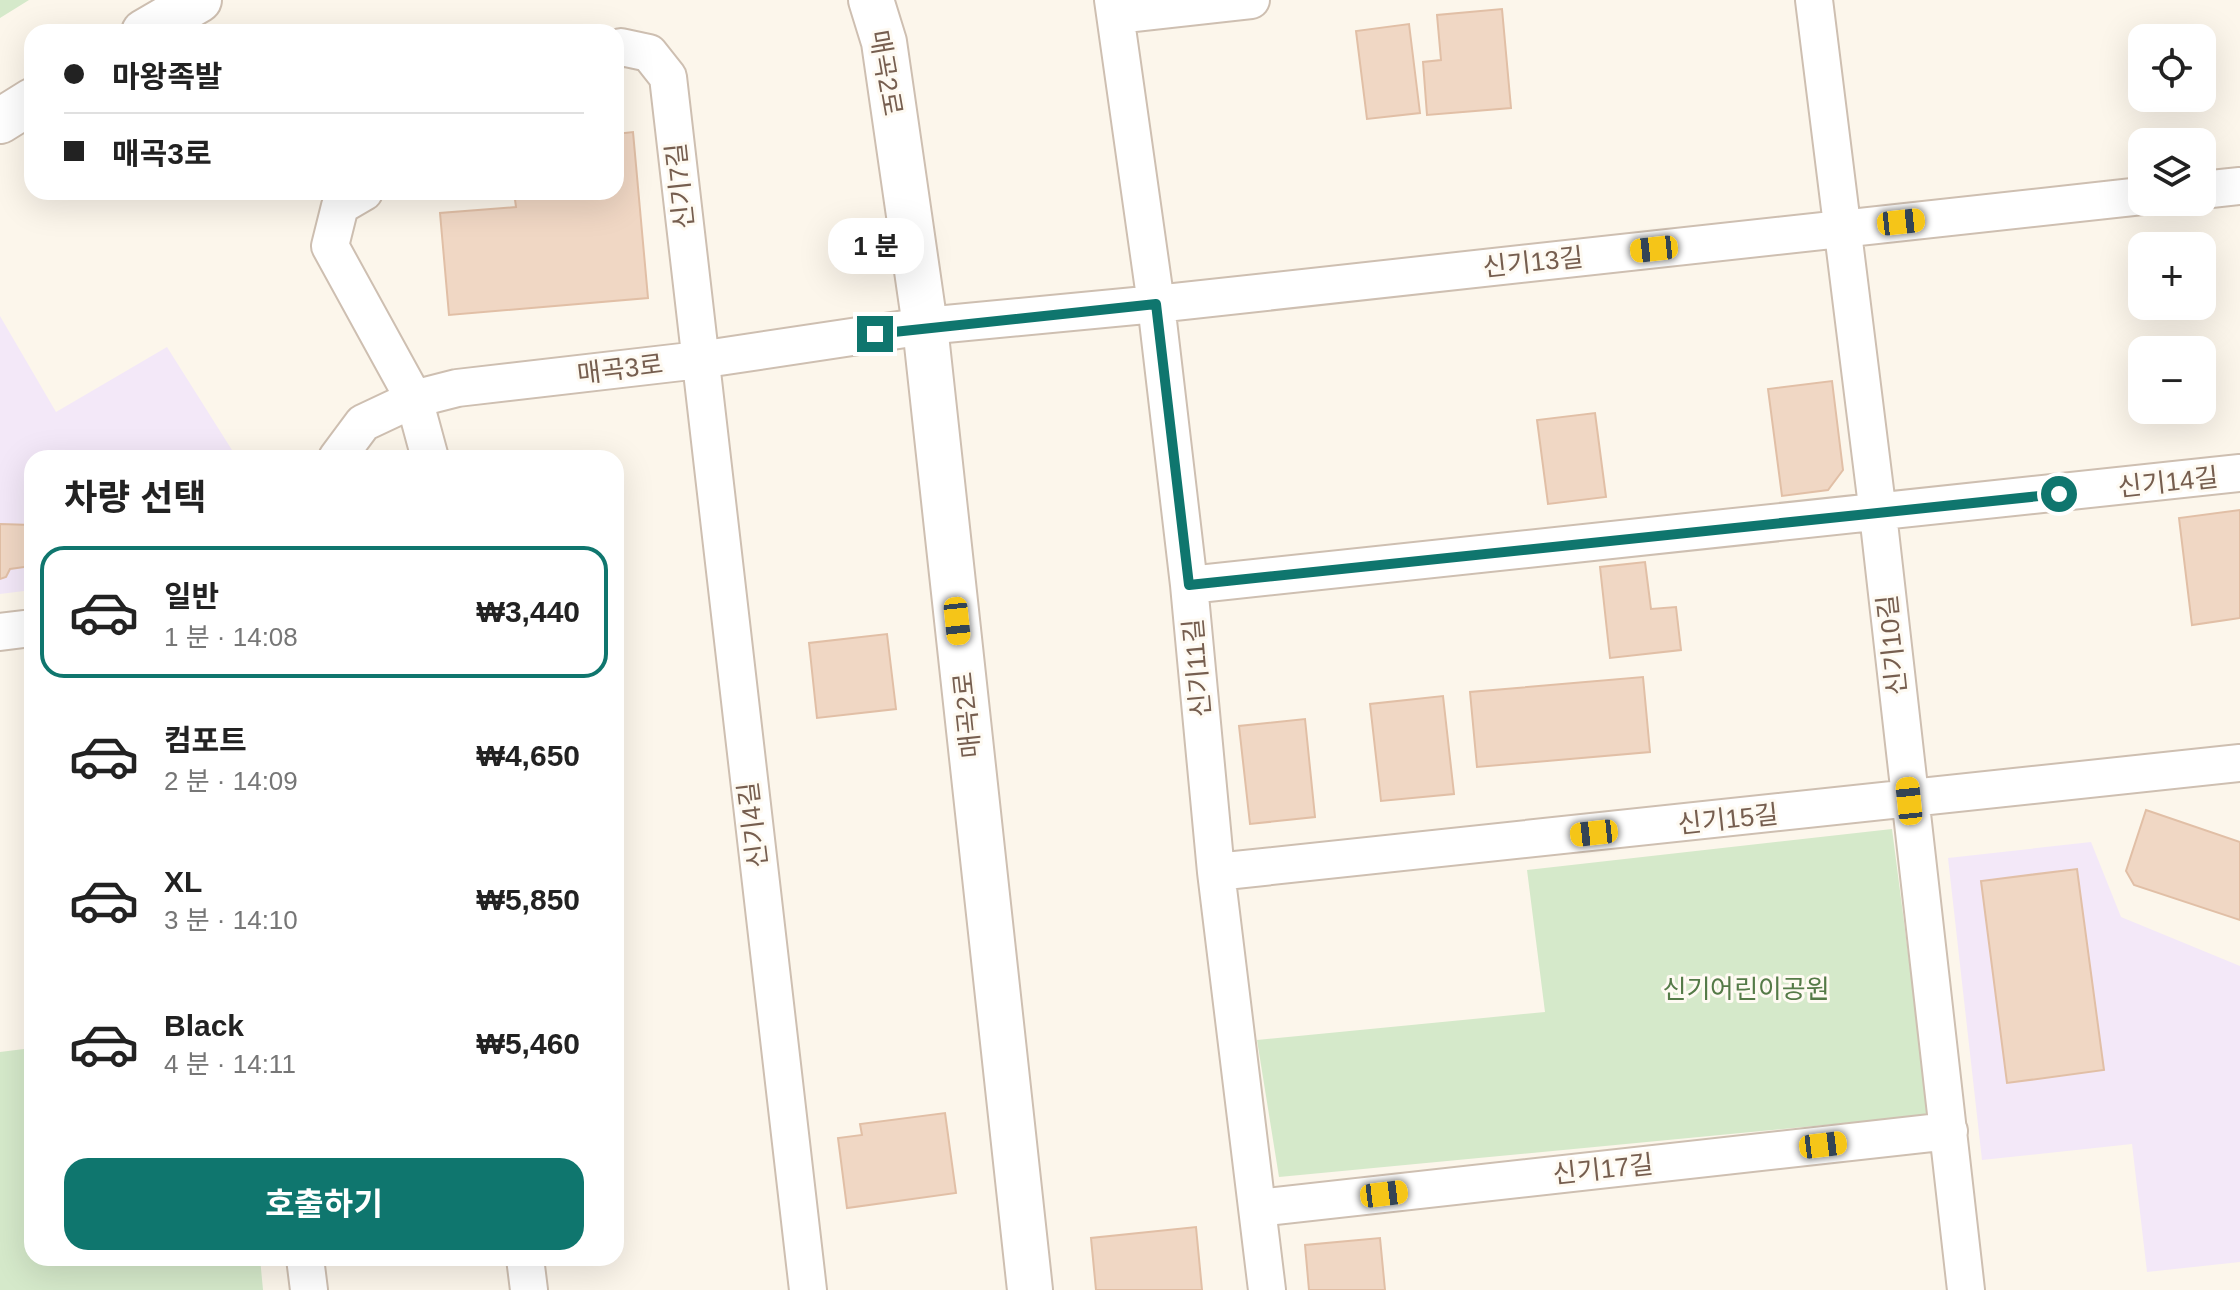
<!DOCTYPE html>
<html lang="ko">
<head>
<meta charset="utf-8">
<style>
  :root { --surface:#fff; --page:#f6f6f6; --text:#222; --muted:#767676; --line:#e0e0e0; --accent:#0f766e }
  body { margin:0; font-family:Helvetica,"Noto Sans KR",sans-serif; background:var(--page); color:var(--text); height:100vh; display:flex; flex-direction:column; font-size:30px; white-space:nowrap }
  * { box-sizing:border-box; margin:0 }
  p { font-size:26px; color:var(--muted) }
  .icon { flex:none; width:44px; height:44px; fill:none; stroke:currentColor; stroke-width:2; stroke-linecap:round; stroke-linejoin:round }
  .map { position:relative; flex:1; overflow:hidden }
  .details { position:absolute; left:24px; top:450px; width:600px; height:816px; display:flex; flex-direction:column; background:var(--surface); border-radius:24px; box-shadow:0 8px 32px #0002 }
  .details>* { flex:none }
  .guide { position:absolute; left:24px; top:24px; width:600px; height:176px; border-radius:24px; box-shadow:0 8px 32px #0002; display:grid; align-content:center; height:176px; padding:0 40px; background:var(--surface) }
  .tools { position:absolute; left:2128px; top:24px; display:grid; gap:16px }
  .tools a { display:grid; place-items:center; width:88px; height:88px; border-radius:16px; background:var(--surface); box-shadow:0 8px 32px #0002; font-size:40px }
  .end { position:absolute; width:36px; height:36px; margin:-18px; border:10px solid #0f766e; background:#fff; box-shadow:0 0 0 4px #fff }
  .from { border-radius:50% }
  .bubble { position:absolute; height:56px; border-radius:24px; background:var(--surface); box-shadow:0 8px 32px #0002; font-size:26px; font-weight:700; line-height:56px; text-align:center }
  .car { position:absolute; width:24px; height:48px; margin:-24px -12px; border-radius:10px; box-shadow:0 0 6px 2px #0007; background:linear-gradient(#f5c518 24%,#345 0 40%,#f5c518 0 76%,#345 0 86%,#f5c518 0) }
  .guide b { display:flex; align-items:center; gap:28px; height:76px; font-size:30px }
  .guide b+b { border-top:2px solid var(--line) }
  .guide i { width:20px; height:20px; background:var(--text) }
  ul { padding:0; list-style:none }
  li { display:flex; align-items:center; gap:24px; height:132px; margin:0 16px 12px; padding:0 24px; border:4px solid transparent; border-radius:24px }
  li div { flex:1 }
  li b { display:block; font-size:30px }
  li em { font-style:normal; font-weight:700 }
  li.selected { border-color:var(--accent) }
  li>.icon { width:72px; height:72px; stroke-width:1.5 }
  h2 { padding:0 40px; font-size:36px; line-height:96px }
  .action { display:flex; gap:16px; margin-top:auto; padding:16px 40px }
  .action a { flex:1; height:92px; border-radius:24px; background:var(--accent); color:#fff; font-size:32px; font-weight:700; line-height:92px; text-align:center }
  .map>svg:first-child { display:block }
  .education { fill:#f3e8f8 }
  .green { fill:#d5e9ca }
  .building { fill:#f0d7c4; stroke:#e1bfa6; stroke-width:2 }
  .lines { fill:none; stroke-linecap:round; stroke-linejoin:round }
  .minor-casing { stroke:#cebfb1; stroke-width:40 }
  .tertiary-casing { stroke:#cebfb1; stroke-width:48 }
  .minor { stroke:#fff; stroke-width:36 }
  .tertiary { stroke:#fff; stroke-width:44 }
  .route { stroke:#0f766e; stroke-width:10 }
  .labels { text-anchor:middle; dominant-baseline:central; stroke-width:6; stroke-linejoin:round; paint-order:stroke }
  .street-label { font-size:26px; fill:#765e4f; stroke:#fefaf2 }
  .park-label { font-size:26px; fill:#547a47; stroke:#fefaf2 }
</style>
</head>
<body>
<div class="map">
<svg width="2240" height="1290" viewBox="0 0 2240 1290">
  <rect width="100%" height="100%" fill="#fcf6eb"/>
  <path class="education" d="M0,316L56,412L167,347L237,458H32V590L0,594Z
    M2091,842L2121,917L2240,966V1262L2147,1272L2132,1144L1982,1160L1948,858Z"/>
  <path class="green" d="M0,0H29L0,18Z
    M1892,829L1929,1115L1279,1177L1257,1040L1545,1012L1527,870Z
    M32,1048V1258H260L263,1290H0V1052Z"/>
  <path class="building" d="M1502,9L1511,108L1427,115L1423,62L1441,60L1437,15Z
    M1409,24L1420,113L1367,119L1356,31Z
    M633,132L648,298L449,315L440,213L516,207L514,192H616V134Z
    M1832,381L1843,470L1828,490L1782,496L1768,389Z
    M1595,413L1606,497L1548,504L1537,420Z
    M2240,510V618L2192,625L2179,518Z
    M0,524L32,525V566L10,569L6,577L0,579Z
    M1645,562L1651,609L1676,607L1681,650L1610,658L1600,567Z
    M887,634L896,709L817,718L809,643Z
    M1643,677L1650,752L1477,767L1470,692Z
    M1443,696L1454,794L1381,801L1370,704Z
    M1305,719L1315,817L1250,824L1239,726Z
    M2146,810L2240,842V920L2134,885L2126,871Z
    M2077,869L2104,1070L2007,1083L1981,881Z
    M945,1113L956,1193L847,1208L838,1138L862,1135L860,1124Z
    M1196,1227L1202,1290H1096L1091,1238Z
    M1380,1238L1385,1290H1309L1305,1245Z"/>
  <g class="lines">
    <g class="minor-casing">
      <path id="minor" d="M1113,0L1156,304L1189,585L1216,872L1267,1290
        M1814,0L1878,514L1966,1290
        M1116,15L1251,0
        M616,50L621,47L649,53L668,77L808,1290
        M2202,190L2240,186
        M364,192L340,206L330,246L414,399L430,458
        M337,458L363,423L414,399L457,388L699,360L925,326L1156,304L2142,196
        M1189,585L2240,473
        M0,632L32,628
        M1216,872L2240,763
        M1258,1208L1949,1131
        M305,1258L309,1290
        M525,1258L529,1290"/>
    </g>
    <g class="tertiary-casing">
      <path id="tertiary" d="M871,0L884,42L925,326L1030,1290
        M144,32L199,0
        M0,121L32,101"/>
    </g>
    <use href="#minor" class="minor"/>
    <use href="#tertiary" class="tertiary"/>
  </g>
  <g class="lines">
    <path class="route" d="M875,334L1156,304L1189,585L2059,494"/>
  </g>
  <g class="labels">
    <g class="street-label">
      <text transform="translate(886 73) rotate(80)">매곡2로</text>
      <text transform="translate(680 186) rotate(-96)">신기7길</text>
      <text transform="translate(1533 262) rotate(-6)">신기13길</text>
      <text transform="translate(620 369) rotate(-7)">매곡3로</text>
      <text transform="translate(2168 482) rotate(-6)">신기14길</text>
      <text transform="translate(1892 645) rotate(-96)">신기10길</text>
      <text transform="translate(1197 668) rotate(-95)">신기11길</text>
      <text transform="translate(967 715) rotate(-96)">매곡2로</text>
      <text transform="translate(1728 819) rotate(-6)">신기15길</text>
      <text transform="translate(753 825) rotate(-97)">신기4길</text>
      <text transform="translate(1603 1169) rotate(-6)">신기17길</text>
    </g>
    <g class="park-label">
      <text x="1746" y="989">신기어린이공원</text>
    </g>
  </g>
</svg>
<div class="tools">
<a><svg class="icon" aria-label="locate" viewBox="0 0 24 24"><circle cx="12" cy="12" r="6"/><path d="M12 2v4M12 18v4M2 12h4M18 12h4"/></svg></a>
<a><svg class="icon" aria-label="layers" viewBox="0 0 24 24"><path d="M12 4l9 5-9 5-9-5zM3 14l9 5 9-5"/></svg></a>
<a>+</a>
<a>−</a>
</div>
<i class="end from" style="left:2059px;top:494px"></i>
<i class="end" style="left:875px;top:334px"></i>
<div class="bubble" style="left:828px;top:218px;width:96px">1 분</div>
<i class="car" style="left:1901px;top:222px;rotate:84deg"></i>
<i class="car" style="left:1654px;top:249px;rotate:264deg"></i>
<i class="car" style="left:957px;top:621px;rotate:174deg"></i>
<i class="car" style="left:1909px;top:801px;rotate:354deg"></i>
<i class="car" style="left:1594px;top:833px;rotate:264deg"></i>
<i class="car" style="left:1823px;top:1145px;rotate:83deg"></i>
<i class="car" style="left:1384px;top:1194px;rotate:83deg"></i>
<div class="guide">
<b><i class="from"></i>마왕족발</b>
<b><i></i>매곡3로</b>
</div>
<section class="details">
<h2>차량 선택</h2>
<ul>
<li class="selected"><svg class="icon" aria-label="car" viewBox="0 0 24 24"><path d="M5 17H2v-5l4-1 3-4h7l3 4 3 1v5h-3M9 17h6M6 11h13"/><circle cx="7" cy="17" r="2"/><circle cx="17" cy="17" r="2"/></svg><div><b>일반</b><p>1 분 · 14:08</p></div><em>₩3,440</em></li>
<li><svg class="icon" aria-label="car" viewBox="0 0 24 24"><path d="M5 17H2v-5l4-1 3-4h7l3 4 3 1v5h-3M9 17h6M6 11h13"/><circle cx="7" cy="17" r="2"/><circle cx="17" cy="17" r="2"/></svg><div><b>컴포트</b><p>2 분 · 14:09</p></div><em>₩4,650</em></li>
<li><svg class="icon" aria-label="car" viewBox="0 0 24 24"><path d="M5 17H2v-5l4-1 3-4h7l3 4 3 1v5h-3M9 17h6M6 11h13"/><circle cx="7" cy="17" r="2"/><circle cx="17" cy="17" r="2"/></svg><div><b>XL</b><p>3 분 · 14:10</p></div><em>₩5,850</em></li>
<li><svg class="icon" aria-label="car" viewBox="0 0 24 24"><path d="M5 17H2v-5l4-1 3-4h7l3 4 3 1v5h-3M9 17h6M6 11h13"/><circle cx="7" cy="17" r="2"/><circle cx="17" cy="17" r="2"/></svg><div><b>Black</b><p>4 분 · 14:11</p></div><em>₩5,460</em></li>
</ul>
<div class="action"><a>호출하기</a></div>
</section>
</div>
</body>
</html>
